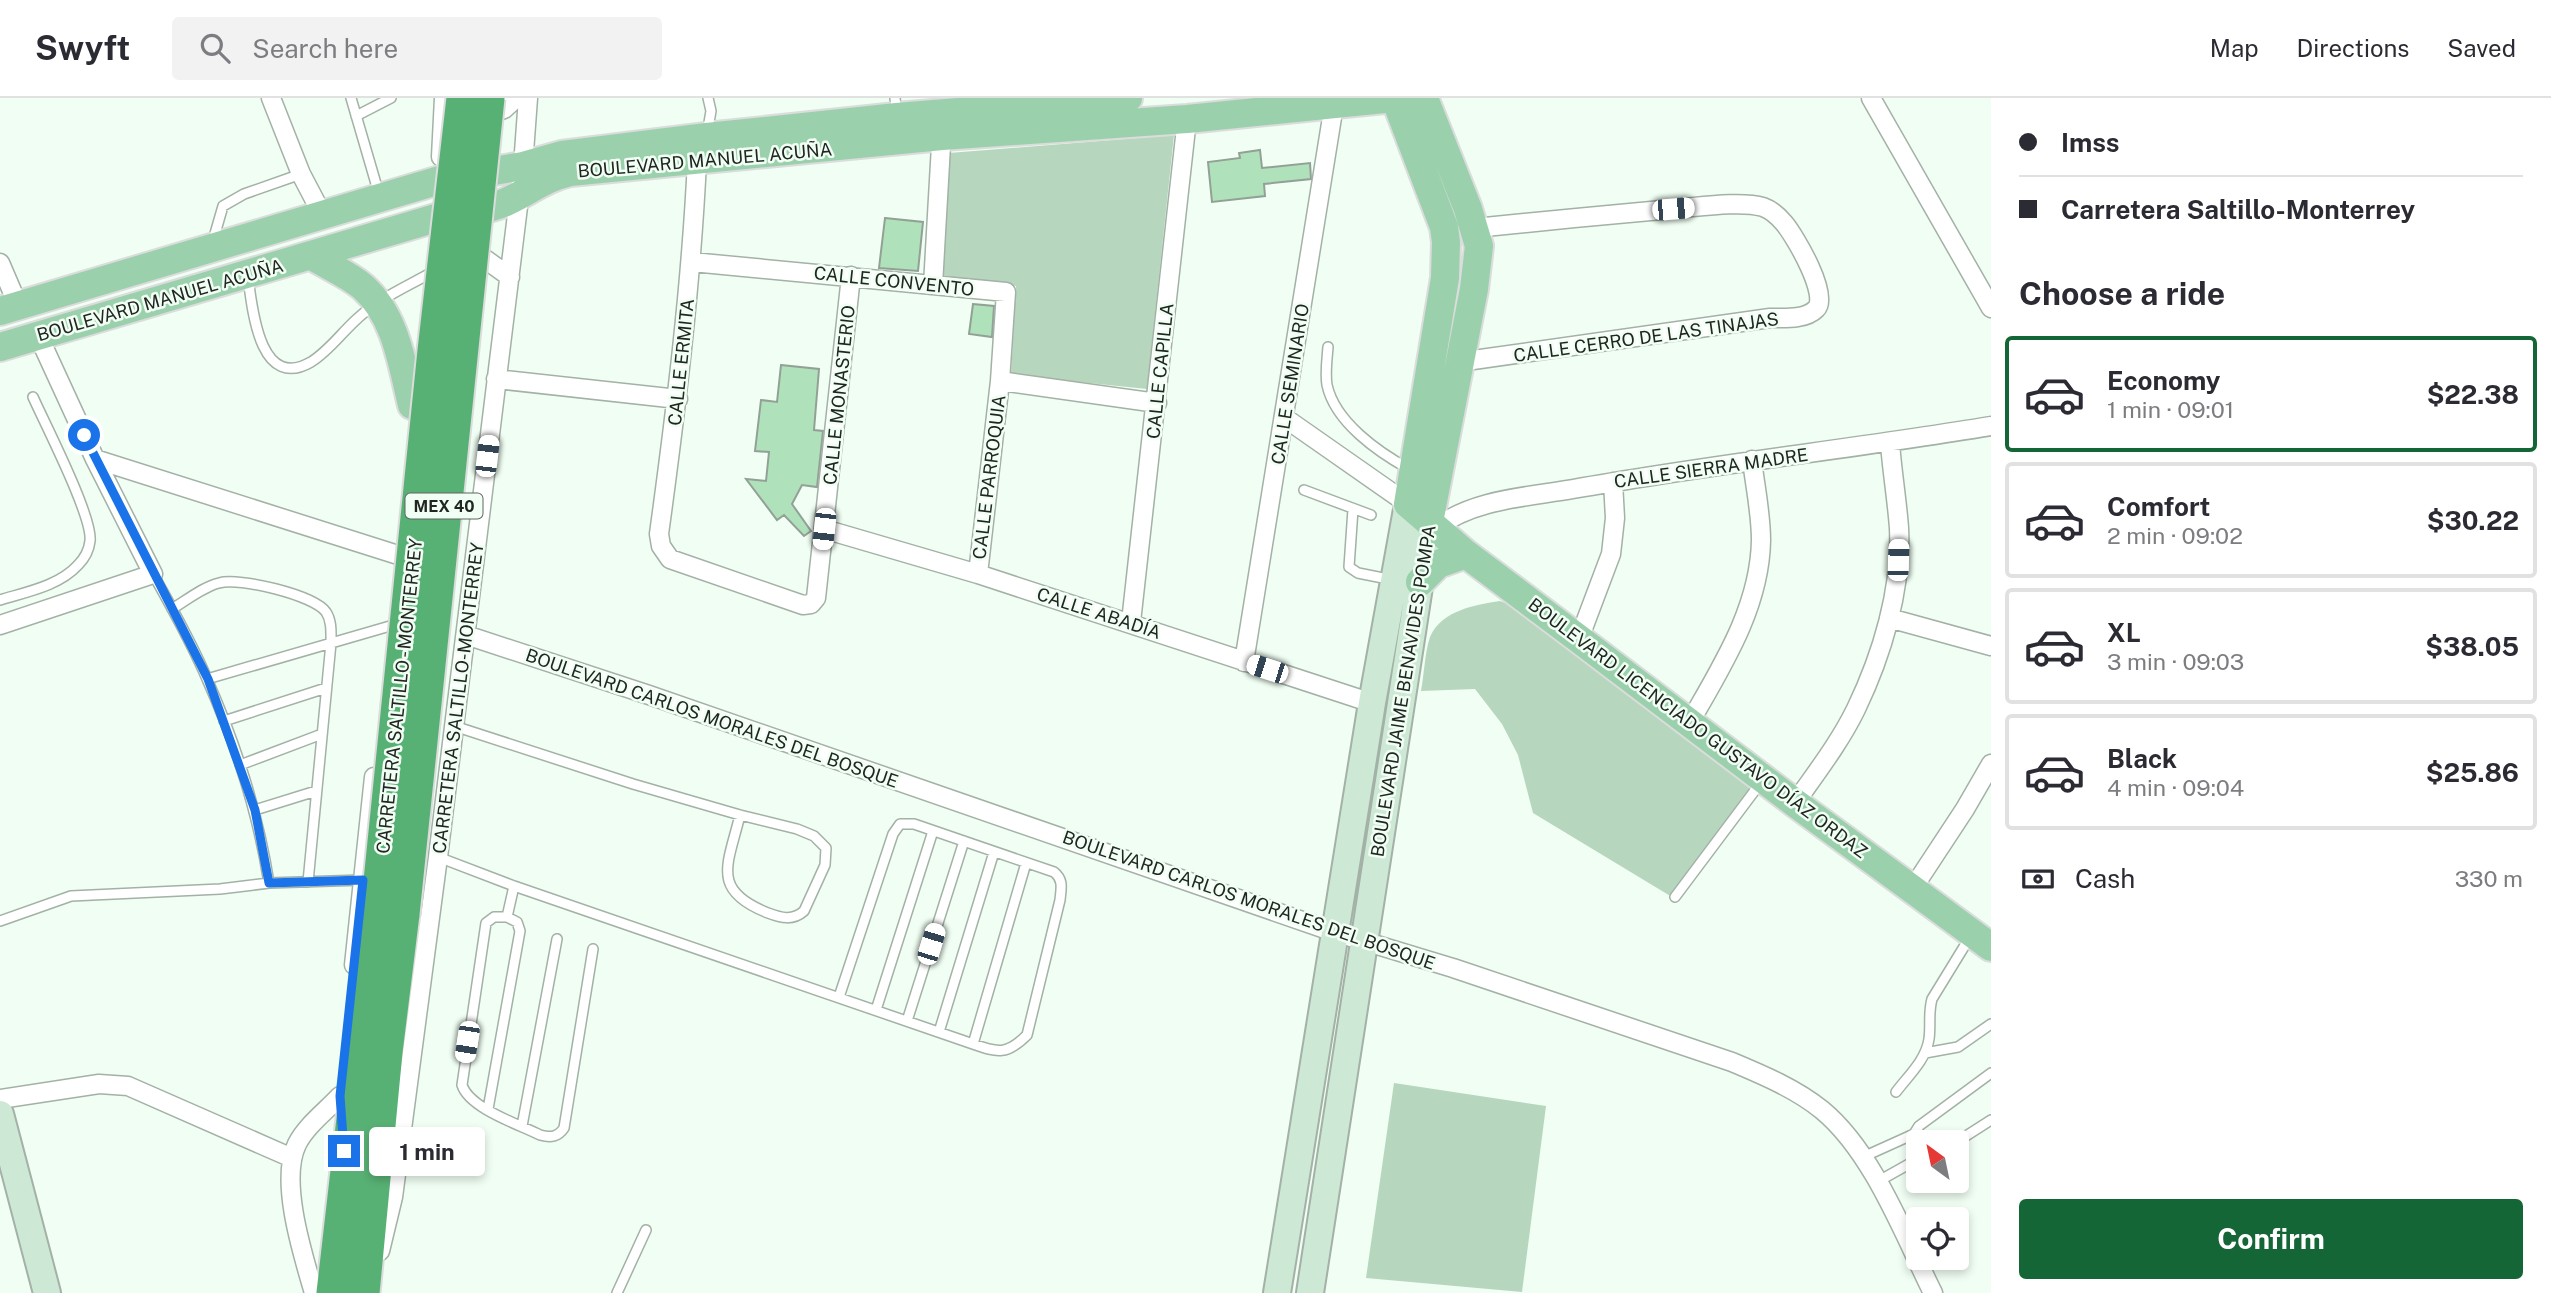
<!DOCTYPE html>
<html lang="en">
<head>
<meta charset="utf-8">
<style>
  :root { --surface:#fff; --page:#f2f2f3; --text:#2b2b33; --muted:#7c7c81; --line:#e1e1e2; --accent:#156636 }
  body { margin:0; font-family:"Public Sans",sans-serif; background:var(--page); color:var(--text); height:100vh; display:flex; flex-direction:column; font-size:26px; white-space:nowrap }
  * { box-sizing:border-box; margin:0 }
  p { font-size:23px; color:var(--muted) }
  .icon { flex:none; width:38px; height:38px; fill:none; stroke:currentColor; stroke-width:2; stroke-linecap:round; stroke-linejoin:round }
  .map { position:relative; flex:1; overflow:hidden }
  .drawer { display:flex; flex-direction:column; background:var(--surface); width:560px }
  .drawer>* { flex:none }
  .hud { display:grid; align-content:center; height:154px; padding:0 28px; background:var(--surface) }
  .needle { width:46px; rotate:327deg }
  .buttons { position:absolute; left:1906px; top:1032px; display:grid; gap:14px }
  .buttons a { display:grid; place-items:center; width:63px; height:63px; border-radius:7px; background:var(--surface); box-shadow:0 4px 10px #0003; font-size:35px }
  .end { position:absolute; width:32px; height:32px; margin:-16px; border:9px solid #1a73e8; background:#fff; box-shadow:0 0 0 4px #fff }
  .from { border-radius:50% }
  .bubble { position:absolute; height:49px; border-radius:7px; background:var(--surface); box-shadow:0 4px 10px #0003; font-size:23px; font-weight:700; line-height:49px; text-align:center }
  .car { position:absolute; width:21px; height:42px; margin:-21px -10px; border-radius:9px; box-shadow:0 0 5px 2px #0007; background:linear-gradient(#fff 24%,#345 0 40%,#fff 0 76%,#345 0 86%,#fff 0) }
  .hud b { display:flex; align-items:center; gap:24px; height:66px; font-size:26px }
  .hud b+b { border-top:2px solid var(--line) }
  .hud i { width:18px; height:18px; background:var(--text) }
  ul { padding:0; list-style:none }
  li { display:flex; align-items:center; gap:21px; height:116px; margin:0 14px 10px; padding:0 14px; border:4px solid var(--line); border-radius:7px }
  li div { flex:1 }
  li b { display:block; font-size:26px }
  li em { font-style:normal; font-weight:700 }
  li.on { border-color:var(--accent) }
  li>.icon { width:63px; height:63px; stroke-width:1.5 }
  h2 { padding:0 28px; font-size:32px; line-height:84px }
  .pay { display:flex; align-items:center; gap:18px; height:77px; padding:0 28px; font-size:26px }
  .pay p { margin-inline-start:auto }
  .button { display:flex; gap:14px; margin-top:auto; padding:14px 28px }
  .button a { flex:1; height:80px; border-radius:7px; background:var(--accent); color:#fff; font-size:28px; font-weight:700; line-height:80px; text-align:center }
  header { display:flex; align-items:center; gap:42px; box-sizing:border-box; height:98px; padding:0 35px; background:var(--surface); border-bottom:2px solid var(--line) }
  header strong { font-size:33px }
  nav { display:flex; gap:38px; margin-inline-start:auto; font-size:24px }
  .search { width:490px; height:63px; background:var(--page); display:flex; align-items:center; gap:18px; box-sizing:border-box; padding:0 24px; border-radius:7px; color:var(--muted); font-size:26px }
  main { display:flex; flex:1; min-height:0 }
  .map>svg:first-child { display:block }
  .green { fill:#b7d6be }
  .building { fill:#afe2bb; stroke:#93a096; stroke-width:2 }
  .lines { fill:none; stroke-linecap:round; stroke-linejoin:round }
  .lane-casing { stroke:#a3b1a6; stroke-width:12 }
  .street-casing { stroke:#a3b1a6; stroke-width:21 }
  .secondary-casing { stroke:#a3b1a6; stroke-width:30 }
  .primary-casing { stroke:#dbdcdc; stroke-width:32 }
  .highway-casing { stroke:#dbdcdc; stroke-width:37 }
  .lane { stroke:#fff; stroke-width:9 }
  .street { stroke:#fff; stroke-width:18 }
  .secondary { stroke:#cde8d5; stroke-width:26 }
  .primary { stroke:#9bd0ac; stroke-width:28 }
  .highway { stroke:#58b174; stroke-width:33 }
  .highway-bridge-casing { stroke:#dbdcdc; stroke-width:37; stroke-linecap:butt }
  .highway-bridge { stroke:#58b174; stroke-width:33 }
  .route { stroke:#1a73e8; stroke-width:9 }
  .labels { text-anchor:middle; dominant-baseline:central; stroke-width:5; stroke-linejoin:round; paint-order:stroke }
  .shield { fill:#f0fef3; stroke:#5f6761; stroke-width:2 }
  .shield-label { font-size:16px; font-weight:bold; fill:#212622 }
  .street-label { font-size:18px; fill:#212622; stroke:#f0fef3 }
</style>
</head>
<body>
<header>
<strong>Swyft</strong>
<div class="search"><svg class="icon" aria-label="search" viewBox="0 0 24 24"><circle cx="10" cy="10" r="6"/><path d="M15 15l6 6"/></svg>Search here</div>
<nav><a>Map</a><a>Directions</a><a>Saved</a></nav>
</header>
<main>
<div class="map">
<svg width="1991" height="1195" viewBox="0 0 1991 1195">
  <rect width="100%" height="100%" fill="#f0fef3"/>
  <path class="green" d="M1174,37L1147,291L1011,277L1016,188L940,180L949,55Z
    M1500,503L1511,507L1751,690L1672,799L1533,715L1518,657L1502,626L1475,591L1421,593C1424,578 1425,553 1430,539C1442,512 1475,507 1500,503Z
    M1394,985L1546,1008L1522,1194L1366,1180Z"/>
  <path class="building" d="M1260,52L1262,70L1310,65L1311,81L1264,86L1265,98L1212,104L1208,64L1240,60L1239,55Z
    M885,120L923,124L918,173L879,170Z
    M973,206L994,208L992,239L969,236Z
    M781,267L819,271L814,332L823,333L817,389L802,387L792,406L811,433L804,438L784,417L777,422L746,381L766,383L769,354L755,353L761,302L777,304Z"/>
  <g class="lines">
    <g class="lane-casing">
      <path id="lane" d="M351,0L379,96
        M895,0L897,17
        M356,18L391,0
        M707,36L711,13L708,0
        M212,146L223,108L244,96L301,76
        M248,179C252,209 259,294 311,264C329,253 342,234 358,220C377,202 404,190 427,177
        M1328,249C1327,262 1325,275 1327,287C1335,324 1378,354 1409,371
        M1304,392L1371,417
        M1353,411L1349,469L1358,475L1393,482
        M0,502C26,494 59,488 78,467C84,461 89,452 90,443C93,419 45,326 33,299
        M172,511C187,502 203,489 219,485C239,479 314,497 326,514C332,523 331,535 331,545L308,784
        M207,581L390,528
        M224,623L326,590
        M454,628L633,686L740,717L797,731L814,738L826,750L825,767L804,813C793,823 781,820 768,815C710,792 728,767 740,717
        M240,667L322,636
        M255,712L316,693
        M438,759L514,788L973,946C998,955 1007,957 1027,937L1060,802C1061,791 1064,782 1054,774L914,726H900L893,736L839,899
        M269,785L363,782
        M1675,799L1762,683
        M507,819L514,788
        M0,823L71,798L220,791L269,785C258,715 236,646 207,581C192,545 172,510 153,476
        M876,912L933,733
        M907,923L964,743
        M939,934L994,754
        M973,946L1026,765
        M1925,955L1958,949L1991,926
        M1896,994C1908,978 1926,962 1929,941C1931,927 1928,915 1932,901L1970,839
        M488,1011L520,833L517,824L507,819H494L486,825L462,987C469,1010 518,1026 540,1037C551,1040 558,1039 564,1030L593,851
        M522,1028L557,841
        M1955,1045L1991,1022
        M1918,1046L1914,1036L1919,1028L1991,975
        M1863,1059L1914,1036
        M1877,1084L1918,1061
        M617,1195L646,1132"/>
    </g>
    <g class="street-casing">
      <path id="street" d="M271,0L301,76L323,118
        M1871,0L1991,210
        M481,19L504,11L516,0
        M700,55L697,63C691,188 676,312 659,436L661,448L670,461L803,507L811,506L816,500L851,178
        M441,59L444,0
        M467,158L485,161L510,179
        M692,164L1006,194L1000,283L978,476
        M0,165L18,207
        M933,187L942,30
        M1459,264L1770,220C1784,220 1805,222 1816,211C1830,198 1795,138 1784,125C1778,118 1772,112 1763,109C1743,103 1705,108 1683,110C1614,116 1544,123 1475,130
        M496,281L678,301
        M1000,283L1157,305
        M1285,320L1408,406
        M95,361L398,457
        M1436,430C1473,401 1528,399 1573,391C1712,366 1852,351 1991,328
        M824,431L978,476L1372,605
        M1889,520L1991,548
        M1131,524L1187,21
        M0,527L153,476L95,361L38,237
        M466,537L649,597L1334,834L1453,870L1732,964C1763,977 1796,991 1822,1012C1873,1054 1904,1137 1933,1195
        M1579,541L1611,456L1615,420L1613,384
        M1244,564L1334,7
        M1690,624C1722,568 1760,509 1761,442C1761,415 1755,388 1752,362
        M1795,705C1816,675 1840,644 1856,611C1882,557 1902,491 1899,430C1897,402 1892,373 1890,345
        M1913,790L1965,711L1991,666
        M354,867L374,679
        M0,1001L99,986L128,988L292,1060
        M380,1153L393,1099L438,759L523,68L528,0
        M314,1195C303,1157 279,1083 297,1046C306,1028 326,1013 340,998"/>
    </g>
    <g class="secondary-casing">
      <path id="secondary" d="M0,1016L47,1195
        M1277,1195L1372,605L1408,406
        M1310,1195L1429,424"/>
    </g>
    <g class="primary-casing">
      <path id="primary" d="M1395,0L1444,129L1446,144L1445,180L1408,406L1466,456L1579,541L1795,705L1991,849
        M1424,0L1468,111L1479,148L1474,191L1429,424
        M312,158C328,168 348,176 363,189C396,218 402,266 412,307
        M0,213L440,82L523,68L562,57L707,39L897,19L1128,0
        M0,249L436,120C459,116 484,113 506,104C530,93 544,80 570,74L942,38L1187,21L1394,0
        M1420,484L1438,466L1466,456"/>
    </g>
    <g class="highway-casing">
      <path id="highway" d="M333,1195L378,803
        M363,1195L386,954L403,816"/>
    </g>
    <use href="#lane" class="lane"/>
    <use href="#street" class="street"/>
    <use href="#secondary" class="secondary"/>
    <use href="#primary" class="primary"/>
    <use href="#highway" class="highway"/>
    <g class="highway-bridge-casing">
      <path id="highway-bridge" d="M378,803L434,253L463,0
        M403,816L488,0"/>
    </g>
    <use href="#highway-bridge" class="highway-bridge"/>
  </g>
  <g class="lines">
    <path class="route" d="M84,337L208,581L255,712L269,785L363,782L340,998L344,1053"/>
  </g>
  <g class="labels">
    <rect class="shield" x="405.5" y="395.5" width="77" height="25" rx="5"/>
    <g class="shield-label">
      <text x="444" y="408">MEX 40</text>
    </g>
    <g class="street-label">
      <text transform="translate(705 62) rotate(-5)">BOULEVARD MANUEL ACUÑA</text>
      <text transform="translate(894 183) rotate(6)">CALLE CONVENTO</text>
      <text transform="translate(160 202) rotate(-16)">BOULEVARD MANUEL ACUÑA</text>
      <text transform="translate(1646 239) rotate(-8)">CALLE CERRO DE LAS TINAJAS</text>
      <text transform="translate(681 264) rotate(-84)">CALLE ERMITA</text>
      <text transform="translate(1160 273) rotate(-84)">CALLE CAPILLA</text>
      <text transform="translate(1290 286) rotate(-81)">CALLE SEMINARIO</text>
      <text transform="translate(839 297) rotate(-84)">CALLE MONASTERIO</text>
      <text transform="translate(1711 370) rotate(-8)">CALLE SIERRA MADRE</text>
      <text transform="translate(989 379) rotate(-83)">CALLE PARROQUIA</text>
      <text transform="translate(1099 515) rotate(18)">CALLE ABADÍA</text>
      <text transform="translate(1403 593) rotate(-81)">BOULEVARD JAIME BENAVIDES POMPA</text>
      <text transform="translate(399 598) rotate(-84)">CARRETERA SALTILLO - MONTERREY</text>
      <text transform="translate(458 600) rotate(-83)">CARRETERA SALTILLO-MONTERREY</text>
      <text transform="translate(712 620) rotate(19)">BOULEVARD CARLOS MORALES DEL BOSQUE</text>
      <text transform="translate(1698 630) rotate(37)">BOULEVARD LICENCIADO GUSTAVO DÍAZ ORDAZ</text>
      <text transform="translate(1249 802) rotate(19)">BOULEVARD CARLOS MORALES DEL BOSQUE</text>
    </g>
  </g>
</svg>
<div class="buttons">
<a><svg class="needle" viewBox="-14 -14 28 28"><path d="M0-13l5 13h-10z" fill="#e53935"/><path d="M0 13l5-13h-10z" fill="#7c7c81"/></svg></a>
<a><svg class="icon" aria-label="locate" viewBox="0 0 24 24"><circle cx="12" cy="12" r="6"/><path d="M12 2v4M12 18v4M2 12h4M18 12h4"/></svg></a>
</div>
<i class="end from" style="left:84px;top:337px"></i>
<i class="end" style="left:344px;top:1053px"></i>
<div class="bubble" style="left:369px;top:1029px;width:116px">1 min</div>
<i class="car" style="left:1673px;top:111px;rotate:85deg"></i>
<i class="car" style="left:487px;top:358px;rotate:7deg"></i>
<i class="car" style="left:824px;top:431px;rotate:186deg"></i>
<i class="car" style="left:1898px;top:462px;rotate:2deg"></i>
<i class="car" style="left:1267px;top:571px;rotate:288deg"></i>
<i class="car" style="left:931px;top:846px;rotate:17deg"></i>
<i class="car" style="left:467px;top:944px;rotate:189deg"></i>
</div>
<section class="drawer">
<div class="hud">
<b><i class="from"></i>Imss</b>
<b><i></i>Carretera Saltillo-Monterrey</b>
</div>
<h2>Choose a ride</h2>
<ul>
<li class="on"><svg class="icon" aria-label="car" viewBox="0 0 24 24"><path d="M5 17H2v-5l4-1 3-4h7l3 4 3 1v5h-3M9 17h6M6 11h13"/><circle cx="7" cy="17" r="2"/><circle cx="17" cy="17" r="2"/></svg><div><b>Economy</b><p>1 min · 09:01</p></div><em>$22.38</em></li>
<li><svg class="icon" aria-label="car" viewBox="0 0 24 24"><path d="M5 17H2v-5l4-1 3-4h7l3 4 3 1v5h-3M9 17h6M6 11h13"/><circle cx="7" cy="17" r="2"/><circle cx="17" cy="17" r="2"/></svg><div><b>Comfort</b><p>2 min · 09:02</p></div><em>$30.22</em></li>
<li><svg class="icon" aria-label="car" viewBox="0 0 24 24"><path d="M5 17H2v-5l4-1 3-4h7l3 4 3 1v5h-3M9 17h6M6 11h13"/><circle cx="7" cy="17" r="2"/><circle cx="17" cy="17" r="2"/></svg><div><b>XL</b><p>3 min · 09:03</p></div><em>$38.05</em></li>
<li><svg class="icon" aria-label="car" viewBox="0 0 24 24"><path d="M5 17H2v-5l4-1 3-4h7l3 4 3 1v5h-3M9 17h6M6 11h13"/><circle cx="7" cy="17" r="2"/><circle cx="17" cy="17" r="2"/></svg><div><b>Black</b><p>4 min · 09:04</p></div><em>$25.86</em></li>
</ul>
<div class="pay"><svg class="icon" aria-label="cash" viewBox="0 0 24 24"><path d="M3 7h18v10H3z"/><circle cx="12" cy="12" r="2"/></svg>Cash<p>330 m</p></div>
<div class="button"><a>Confirm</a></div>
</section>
</main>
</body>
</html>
